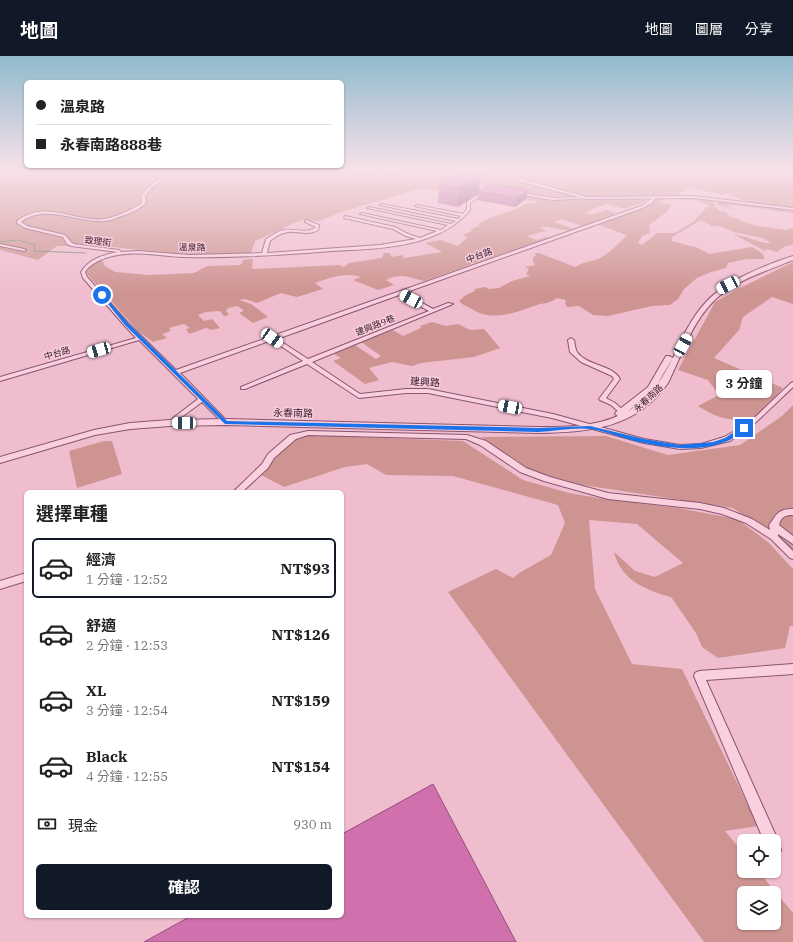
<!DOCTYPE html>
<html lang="zh-TW">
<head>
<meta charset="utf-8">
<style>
  :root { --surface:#fff; --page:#f2f2f2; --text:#222; --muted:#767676; --line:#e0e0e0; --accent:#111827 }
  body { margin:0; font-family:"IBM Plex Serif","Noto Sans TC",serif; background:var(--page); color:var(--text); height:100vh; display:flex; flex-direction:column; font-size:15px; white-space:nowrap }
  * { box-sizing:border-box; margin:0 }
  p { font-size:13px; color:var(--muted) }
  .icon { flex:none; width:22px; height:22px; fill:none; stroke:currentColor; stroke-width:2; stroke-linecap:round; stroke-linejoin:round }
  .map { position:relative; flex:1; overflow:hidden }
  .side { position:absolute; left:24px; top:434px; width:320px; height:428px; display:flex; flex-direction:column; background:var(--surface); border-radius:6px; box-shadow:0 1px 3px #0004 }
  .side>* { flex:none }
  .hud { position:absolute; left:24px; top:24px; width:320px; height:88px; border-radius:6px; box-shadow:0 1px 3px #0004; display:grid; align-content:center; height:88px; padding:0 12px; background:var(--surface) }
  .buttons { position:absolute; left:737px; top:778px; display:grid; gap:8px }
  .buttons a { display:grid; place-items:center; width:44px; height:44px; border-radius:6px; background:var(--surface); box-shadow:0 1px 3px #0004; font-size:20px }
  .end { position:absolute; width:18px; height:18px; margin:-9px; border:5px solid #1a73e8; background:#fff; box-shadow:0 0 0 2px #fff }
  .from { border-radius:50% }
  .bubble { position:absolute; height:28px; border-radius:6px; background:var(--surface); box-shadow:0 1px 3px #0004; font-size:13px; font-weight:700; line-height:28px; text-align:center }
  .car { position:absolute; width:12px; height:24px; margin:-12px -6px; border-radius:5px; box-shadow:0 0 3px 1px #0007; background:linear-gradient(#fff 24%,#345 0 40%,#fff 0 76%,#345 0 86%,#fff 0) }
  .hud b { display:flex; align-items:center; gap:14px; height:38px; font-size:15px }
  .hud b+b { border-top:1px solid var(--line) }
  .hud i { width:10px; height:10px; background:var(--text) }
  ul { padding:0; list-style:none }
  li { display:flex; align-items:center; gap:12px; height:60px; margin:0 8px 6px; padding:0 4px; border:2px solid transparent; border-radius:6px }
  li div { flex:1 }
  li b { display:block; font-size:15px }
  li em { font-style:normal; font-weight:700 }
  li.selected { border-color:var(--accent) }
  li>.icon { width:36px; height:36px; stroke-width:1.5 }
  h2 { padding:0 12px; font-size:18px; line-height:48px }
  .pay { display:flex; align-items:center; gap:10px; height:44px; padding:0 12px; font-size:15px }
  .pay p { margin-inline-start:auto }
  .primary-button { display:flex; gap:8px; margin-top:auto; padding:8px 12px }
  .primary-button a { flex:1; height:46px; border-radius:6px; background:var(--accent); color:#fff; font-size:16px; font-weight:700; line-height:46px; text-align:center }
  header { display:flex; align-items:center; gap:24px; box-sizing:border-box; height:56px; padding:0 20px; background:var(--accent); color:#fff }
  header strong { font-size:19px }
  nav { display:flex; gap:22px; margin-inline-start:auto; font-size:14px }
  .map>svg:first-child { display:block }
  .green { fill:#ce9491; fill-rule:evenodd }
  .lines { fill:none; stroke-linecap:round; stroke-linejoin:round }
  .stream { stroke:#748f68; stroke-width:1 }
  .minor-casing { stroke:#885570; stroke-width:2 }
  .tertiary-casing { stroke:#885570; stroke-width:2 }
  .minor { fill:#fad0df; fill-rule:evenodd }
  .tertiary { fill:#fad0df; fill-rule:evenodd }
  .wall { fill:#b36196 }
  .shaded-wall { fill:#924f7a }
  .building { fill:#d071ae; stroke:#924f7a }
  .route { fill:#1a73e8 }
  .labels { text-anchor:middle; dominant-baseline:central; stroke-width:3; stroke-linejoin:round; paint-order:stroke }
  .far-street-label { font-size:9px; fill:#371b2b; stroke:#f7cddb }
  .street-label { font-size:10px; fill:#371b2b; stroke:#f7cddb }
</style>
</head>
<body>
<header>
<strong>地圖</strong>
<nav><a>地圖</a><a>圖層</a><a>分享</a></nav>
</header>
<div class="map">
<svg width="793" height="886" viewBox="0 0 793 886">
  <rect width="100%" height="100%" fill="#f0bdcf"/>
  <path class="green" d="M0,114H317L464,130L451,137L423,132L341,156L320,165L304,164L296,166L255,185L251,197L209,198L165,197L96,189L57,190L38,204L0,194Z
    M337,114H505L514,123L521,126L578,141L548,140L482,129Z
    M508,114H793V152C772,150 746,149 728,137L723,139L688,131L679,137L681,140L587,141L519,124Z
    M522,140L548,144L643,143L646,145L625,153L606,148L590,154L591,155L585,157L591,159L606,154L615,157L582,170L561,163L554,166L573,173C560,177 554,168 540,172L546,175L527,180L536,184L546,181L547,182L424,225C411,222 399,216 386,224L394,229L378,234L353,224L361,221C344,216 331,222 315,227L323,233L297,241L281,237L257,247L245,243L239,244L251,248L268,261L253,267L239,257L244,255L238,250L228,252L226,255L229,259L224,260L220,255L206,256L198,259L204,265L212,263L220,272L212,274L206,272L189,278L186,273L190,272L184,268L169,272L171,275L162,278L167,282L153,286L138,275L86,217L92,209L102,204L105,210L115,216L149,219L194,217L207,210L240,209L243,206L242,204L253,203L252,213L339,209L344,211L349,207L382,202L384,197H389L392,201L402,199L404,202L442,196L425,187L440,184L458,190L468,181L463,179L472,175L470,174L479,170L480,169L478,168C491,161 498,159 511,155C522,152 522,146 535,148L538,146L518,142Z
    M666,142V143L658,146L666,148H671L668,155L649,169L650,177L642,180L638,187L642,189L657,177H675L693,166L709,149L698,145L682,142C692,142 706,140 714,146V149L720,155L726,156L728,160L741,164L740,165L757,170L788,174L790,172L793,173V189L785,190L777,196L767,193L765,195L733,178C743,179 765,189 771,187L763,182L734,176L720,170H712L701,164L672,181V185L698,192L709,198L752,191L762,197L765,203H747L728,207L726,212L711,216L697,222L684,233L678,243L670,249L652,250L608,260L593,259L579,250L567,251L565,247L566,244L557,242C547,249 544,246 534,250C514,257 491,266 472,253C467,250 462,249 459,245L466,239L475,235V233L485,231L489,233L499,232L512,225L530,220L526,218L529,213L525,211L535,209L533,205V201L536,200L535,197H539L575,211C583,207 586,206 595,204C605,202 619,187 627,179L596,168L643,151L658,143Z
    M727,145L793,154V157L731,149L726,150L743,156L717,149L718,146Z
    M793,206V248L772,241L743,261L739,274L714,302L783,332L758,361C732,366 720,364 698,350L719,339L708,324L678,314L715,246L740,232Z
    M432,266L446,270L458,268L470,274L484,273L500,292L474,301L421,307L412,310L392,306L369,312L379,324L365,328L333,305L341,302L334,298L355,289L376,303L381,300L361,286L393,274L403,280L421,272L420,270Z
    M793,349V494L733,452L583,429L532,415L481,381L606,380L668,399L740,389L782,360Z
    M306,379L463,385L523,424L569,437L611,444L678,452L737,463L768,486L793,513V570H790L785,592L718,602L702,591L696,577L671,541C645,534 621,524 614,496L635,515L655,521L683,507L637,468L589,464L595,533L632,608L682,613L758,770L725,775L744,798V815H758L793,857V886H704L448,536L496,513L513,522L519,517L551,499L565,467L558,449L453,420L386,419L367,408L345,411L284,431L261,419L289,386ZM744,837H774V867H744Z
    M104,385H112L122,418L77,432L69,395Z"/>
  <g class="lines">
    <path class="stream" d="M0,186L18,184L35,189L34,195L86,197"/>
    <g class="minor-casing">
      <path id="minor" d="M177,114H182C168,120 154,127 145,140L146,147C139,153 133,156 125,159C118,161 111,165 104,165C77,167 45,147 21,166L27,170L65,179L71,186L74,188L119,194L121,196L138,195L189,199L262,197L266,183C272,180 277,175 284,174C294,172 305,178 315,172L316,171L305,166L306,164L319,169L318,174C307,181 296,173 284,177C279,178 274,182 270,185L267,197L380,189L416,183L406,180L393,173L344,162L345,160L395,171L408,178L420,182L437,175L360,158L362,157L441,174L448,169L367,152L369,151L451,168L456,165L380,149L382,148L458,163L461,160L415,150L417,149L463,158L467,153V146L485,134L488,135L470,147V154C459,167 445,176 428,182C397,193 365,193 332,195C283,199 235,202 186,201C166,201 146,196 126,198C112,199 93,204 85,216L87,221L128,267L176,314L641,150L650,144L653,141L655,142L653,146L643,152L404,237L433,253L448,247L453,248L312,306L360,338L406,333H428L553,358L644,383L680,389L701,388L724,381L749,367L791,327L793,326V331L753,369L730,385L701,392L680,393L644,387L552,362L428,337H406L359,342L307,308L245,333H241V331L303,305L272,284L180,317L227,365L228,366L225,368L223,367L202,346L172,368H168L167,367L168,366L198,343L139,284L0,325V321L136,282L124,269L83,222L81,216C89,203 103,199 118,196L71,190L67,188L63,181L25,172L17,167V165C47,143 75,167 105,163C116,161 133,153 142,147L141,140C150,128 163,119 177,114ZM399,239L429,255L308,303L277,283Z
        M327,114H339L456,128L454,129Z
        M517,136L553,142L587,141L589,142L553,144L516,138Z
        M0,188L24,193L26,194L24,195L0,190Z
        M571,282L574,284C575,288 575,293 577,296C587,310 613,309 620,323L606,342L615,347L624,355V357H620L611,349L600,344L599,343L614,323L612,320L581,306L570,296L568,284Z
        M308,375L467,379L486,385L526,412L550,421L608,437L700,447L724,452L752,463L770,474L769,469C777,459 777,453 793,453V459C785,459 781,461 779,469L793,480V488L778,478V480L793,495V503L790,502L771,483L746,467L722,458L700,453L608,443L544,425L520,416L480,389L466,383L308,379L296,383L274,402L268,412L242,436H233L262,408L268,398L290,379Z
        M26,517V525L0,533V525Z
        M793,608V618L706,624L776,780L777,787H779L781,794L779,799L774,801V785H764L694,620L695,617L699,615Z"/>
    </g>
    <g class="tertiary-casing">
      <path id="tertiary" d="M507,114H512L524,124L587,141L694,140L793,152V154L694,142L587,143L522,126Z
        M793,200V204C765,216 731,225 710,249C690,271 681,301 668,327C636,373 589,376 538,377L225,369L170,370L130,373L95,379L0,407V401L94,374L130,367L170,364L225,363L538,371C566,371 593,371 618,360L615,358L616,356L648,331L666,300H669L673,302C682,282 691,262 706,246C724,226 767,208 793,200ZM672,303C661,326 649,342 627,356L654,334Z"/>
    </g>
    <use href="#minor" class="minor"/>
    <use href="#tertiary" class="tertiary"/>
  </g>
  <path class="wall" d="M439,129L479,134H528L526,143L515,151L477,144L478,138L458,151L438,147Z"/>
  <path class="shaded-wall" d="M481,119L479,135H478V138L458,151L459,132Z
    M528,134L526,143L515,151L517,142Z"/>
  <path class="building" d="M465,116L481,119L459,132L439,129Z
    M490,128L528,134L517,142L478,135Z
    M433,728L516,886H144L191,860H342V778Z"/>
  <linearGradient id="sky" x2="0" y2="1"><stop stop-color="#90b9cc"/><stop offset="0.48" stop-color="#f8e1e9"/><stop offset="1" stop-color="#f8e1e9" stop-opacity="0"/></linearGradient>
  <rect width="793" height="238" fill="url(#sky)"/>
  <path class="route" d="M100,238H103L128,267L227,365L538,372L590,370L644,383L680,389L713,386L725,382L742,371L747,372C720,398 677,394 644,387C626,384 609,376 591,373C574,371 555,375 538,376L225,368L125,269Z"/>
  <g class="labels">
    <g class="far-street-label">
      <text transform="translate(98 185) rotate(7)">致理街</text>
      <text transform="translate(192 191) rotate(1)">溫泉路</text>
      <text transform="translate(479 199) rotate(-20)">中台路</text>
      <text transform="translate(375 269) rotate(-22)">建興路9巷</text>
      <text transform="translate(57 297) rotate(-16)">中台路</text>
      <text transform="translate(648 342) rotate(-43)">永春南路</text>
    </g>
    <g class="street-label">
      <text transform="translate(425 326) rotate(4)">建興路</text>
      <text transform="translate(293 357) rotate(1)">永春南路</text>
    </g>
  </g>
</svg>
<div class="buttons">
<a><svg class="icon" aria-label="locate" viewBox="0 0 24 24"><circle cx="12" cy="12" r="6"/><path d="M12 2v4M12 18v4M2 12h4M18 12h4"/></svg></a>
<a><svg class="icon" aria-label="layers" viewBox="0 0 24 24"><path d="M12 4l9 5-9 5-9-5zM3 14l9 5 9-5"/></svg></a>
</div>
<i class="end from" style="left:102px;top:239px"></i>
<i class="end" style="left:744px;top:372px"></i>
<div class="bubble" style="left:716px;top:314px;width:56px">3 分鐘</div>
<i class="car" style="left:728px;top:229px;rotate:244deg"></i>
<i class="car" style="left:411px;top:243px;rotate:298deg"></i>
<i class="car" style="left:272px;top:282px;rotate:125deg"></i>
<i class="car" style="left:683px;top:289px;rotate:29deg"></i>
<i class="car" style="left:99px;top:294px;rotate:254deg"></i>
<i class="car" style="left:510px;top:351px;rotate:281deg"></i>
<i class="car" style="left:184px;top:367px;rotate:270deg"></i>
<div class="hud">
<b><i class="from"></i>溫泉路</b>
<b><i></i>永春南路888巷</b>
</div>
<section class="side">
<h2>選擇車種</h2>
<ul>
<li class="selected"><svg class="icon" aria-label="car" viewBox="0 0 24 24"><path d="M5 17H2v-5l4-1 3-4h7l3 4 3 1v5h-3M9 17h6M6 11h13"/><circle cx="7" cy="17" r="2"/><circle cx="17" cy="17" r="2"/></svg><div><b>經濟</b><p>1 分鐘 · 12:52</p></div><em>NT$93</em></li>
<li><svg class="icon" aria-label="car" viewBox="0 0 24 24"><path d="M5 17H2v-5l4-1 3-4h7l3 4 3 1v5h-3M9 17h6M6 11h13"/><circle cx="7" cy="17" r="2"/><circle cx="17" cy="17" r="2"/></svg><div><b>舒適</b><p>2 分鐘 · 12:53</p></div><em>NT$126</em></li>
<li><svg class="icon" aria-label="car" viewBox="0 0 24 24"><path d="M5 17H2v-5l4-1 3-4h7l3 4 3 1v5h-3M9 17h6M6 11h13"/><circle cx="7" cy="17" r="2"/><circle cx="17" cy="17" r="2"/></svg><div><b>XL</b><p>3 分鐘 · 12:54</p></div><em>NT$159</em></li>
<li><svg class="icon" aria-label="car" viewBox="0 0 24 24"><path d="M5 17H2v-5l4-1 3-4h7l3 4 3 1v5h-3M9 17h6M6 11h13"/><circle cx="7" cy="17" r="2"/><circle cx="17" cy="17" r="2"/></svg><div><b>Black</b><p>4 分鐘 · 12:55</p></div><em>NT$154</em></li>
</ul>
<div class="pay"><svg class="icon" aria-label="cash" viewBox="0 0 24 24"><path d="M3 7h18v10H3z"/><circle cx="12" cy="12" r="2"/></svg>現金<p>930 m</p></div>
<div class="primary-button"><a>確認</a></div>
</section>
</div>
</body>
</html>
